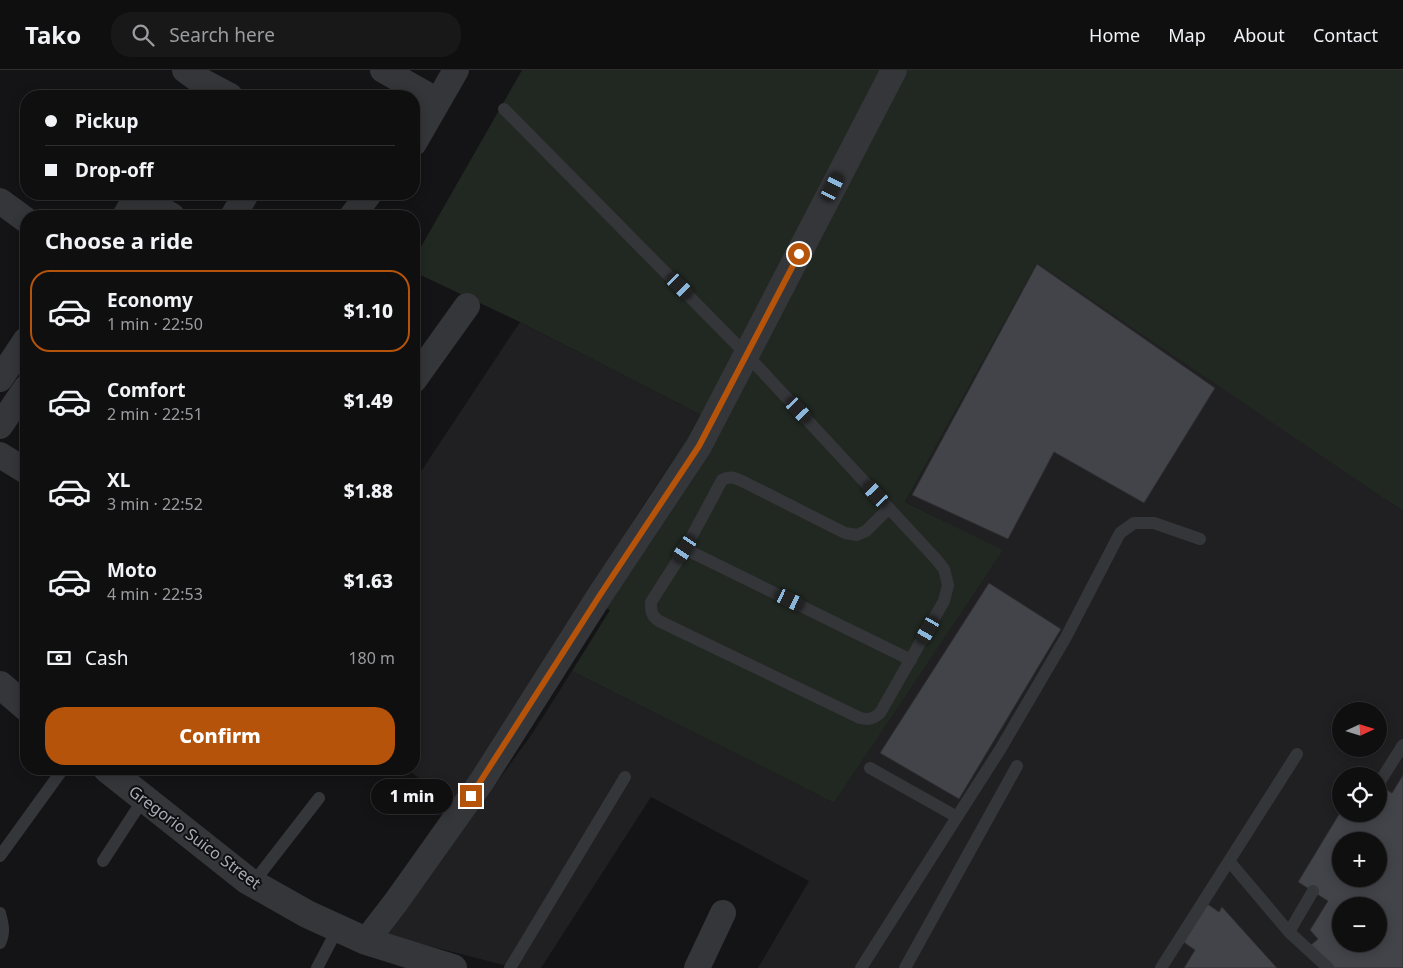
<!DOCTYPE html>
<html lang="en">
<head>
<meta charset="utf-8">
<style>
  :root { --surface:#0f0f10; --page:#181819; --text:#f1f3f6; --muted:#9b9c9f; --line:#2f2f30; --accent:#b45309 }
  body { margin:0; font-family:"Noto Sans",sans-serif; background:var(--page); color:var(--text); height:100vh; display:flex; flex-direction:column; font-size:19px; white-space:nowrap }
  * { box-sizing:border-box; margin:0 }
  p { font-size:16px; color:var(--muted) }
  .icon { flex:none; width:28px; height:28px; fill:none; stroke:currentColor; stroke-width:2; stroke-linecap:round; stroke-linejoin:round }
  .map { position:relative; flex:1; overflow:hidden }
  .drawer { position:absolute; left:20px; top:140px; width:400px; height:565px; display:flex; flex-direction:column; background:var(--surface); border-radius:20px; box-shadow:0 2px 12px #0003,0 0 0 1px var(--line) }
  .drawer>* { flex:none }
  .hud { position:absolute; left:20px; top:20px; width:400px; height:110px; border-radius:20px; box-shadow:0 2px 12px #0003,0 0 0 1px var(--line); display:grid; align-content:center; height:110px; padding:0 25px; background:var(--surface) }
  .needle { width:32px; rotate:86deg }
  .tools { position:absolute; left:1332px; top:632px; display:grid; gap:10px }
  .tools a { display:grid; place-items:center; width:55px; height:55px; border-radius:50%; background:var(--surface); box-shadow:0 2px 12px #0003,0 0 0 1px var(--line); font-size:25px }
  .end { position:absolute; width:22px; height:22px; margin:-11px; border:6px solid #b45309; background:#fff; box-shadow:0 0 0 2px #fff }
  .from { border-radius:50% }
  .bubble { position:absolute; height:35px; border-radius:18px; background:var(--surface); box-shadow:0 2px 12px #0003,0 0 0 1px var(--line); font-size:16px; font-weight:800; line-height:35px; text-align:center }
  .car { position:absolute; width:15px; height:30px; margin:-15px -8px; border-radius:6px; box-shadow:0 0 4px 1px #0007; background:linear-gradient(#222 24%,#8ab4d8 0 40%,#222 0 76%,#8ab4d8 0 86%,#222 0) }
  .hud b { display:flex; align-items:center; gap:18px; height:48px; font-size:19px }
  .hud b+b { border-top:1px solid var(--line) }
  .hud i { width:12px; height:12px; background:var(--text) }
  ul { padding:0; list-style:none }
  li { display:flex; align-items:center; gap:15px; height:82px; margin:0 10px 8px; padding:0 15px; border:2px solid transparent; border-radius:20px }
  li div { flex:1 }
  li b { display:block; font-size:19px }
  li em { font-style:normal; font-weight:800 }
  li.selected { border-color:var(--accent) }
  li>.icon { width:45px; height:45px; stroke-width:1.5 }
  h2 { padding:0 25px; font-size:22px; line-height:60px }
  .pay { display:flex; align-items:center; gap:12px; height:55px; padding:0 25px; font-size:19px }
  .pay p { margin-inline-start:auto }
  .primary-button { display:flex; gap:10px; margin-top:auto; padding:10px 25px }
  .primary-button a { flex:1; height:58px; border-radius:20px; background:var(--accent); color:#fff; font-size:20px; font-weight:800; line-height:58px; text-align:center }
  header { display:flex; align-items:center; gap:30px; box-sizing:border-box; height:70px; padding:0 25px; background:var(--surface); border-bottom:1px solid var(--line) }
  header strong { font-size:24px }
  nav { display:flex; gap:28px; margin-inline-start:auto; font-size:18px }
  .search { width:350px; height:45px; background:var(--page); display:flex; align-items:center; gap:12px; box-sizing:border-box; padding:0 18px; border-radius:20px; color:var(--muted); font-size:19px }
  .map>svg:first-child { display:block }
  .built { fill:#202022; fill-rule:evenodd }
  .green { fill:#212821 }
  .building { fill:#434449; stroke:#2e2e31; fill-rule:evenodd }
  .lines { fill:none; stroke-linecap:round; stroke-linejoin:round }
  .service { stroke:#35363a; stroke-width:12 }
  .minor { stroke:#35363a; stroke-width:26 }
  .tertiary { stroke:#35363a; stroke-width:28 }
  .route { stroke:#b45309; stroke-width:6 }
  .labels { text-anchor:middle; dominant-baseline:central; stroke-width:4; stroke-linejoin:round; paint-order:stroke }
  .street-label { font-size:16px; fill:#a7abb5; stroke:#0f0f11 }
</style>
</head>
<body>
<header>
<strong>Tako</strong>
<div class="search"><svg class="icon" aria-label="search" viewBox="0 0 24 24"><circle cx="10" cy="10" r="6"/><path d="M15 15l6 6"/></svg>Search here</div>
<nav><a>Home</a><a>Map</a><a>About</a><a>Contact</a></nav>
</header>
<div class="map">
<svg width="1403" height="898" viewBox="0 0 1403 898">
  <rect width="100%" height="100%" fill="#141416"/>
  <path class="built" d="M1403,0V397L1387,430L1403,441V898H758L809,811L651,727L541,898H516L386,865L532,664L572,601L834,733L1002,480L905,432L1037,193ZM1341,641H1379V679H1341ZM1341,706H1379V744H1341ZM1341,771H1379V809H1341ZM1341,836H1379V874H1341Z
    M520,252L701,345L456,731L405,699H414V412Z"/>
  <path class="green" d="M522,0H1403V441L1037,193L905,432L1003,480L834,733L572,601L610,540L586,527L701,345L520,252L414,202V189Z"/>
  <path class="building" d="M1037,194L1215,318L1144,433L1054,382L1008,469L912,425Z
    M989,513L1061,559L959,729L880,683Z
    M1403,705V898H1333L1311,875L1318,869L1310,860L1328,831L1298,812L1341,741V744H1379V715L1392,723ZM1341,771H1379V809H1341ZM1341,836H1379V874H1341Z
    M1206,833L1219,842L1222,837L1277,898H1184L1195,880L1182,871Z"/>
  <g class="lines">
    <path class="service" d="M504,39L747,285L936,489L944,499L948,515L944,531L880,643C873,649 869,650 860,648L659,551C651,546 651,541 651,532L685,479L722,410C731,405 735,408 744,412L845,463L857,465L866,461L889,438
      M685,479L911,590
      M1379,713L1403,675
      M957,747L1001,678L1066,567L1120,463L1134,453H1154L1200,469
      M0,786L63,699
      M103,791L144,728
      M1229,791L1289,862L1328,898
      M253,813L319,728
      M0,843C3,854 5,863 0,873
      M1289,862L1313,821
      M317,898L338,858
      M510,898L625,707
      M861,898L957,747L870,698
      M905,898L1017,696
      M1161,898L1297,684"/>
    <path class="minor" d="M185,0L196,8L230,26
      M383,0L438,31
      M414,73L456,0
      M137,125L172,146
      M0,131L26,150
      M125,146L138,124
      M233,146L246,124
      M352,146L369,124
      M0,309L26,270
      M414,310L467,236
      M0,356L26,318
      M0,385L26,401
      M366,871L396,832L482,711L600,525L699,376L894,0
      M697,898L723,843"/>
    <path class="tertiary" d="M0,615L26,637
      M107,699L247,810L307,844L366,871L453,898"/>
  </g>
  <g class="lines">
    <path class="route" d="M471,726L600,525L699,376L799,184"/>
  </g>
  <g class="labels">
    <g class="street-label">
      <text transform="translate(195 767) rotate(37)">Gregorio Suico Street</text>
    </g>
  </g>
</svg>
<div class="tools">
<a><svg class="needle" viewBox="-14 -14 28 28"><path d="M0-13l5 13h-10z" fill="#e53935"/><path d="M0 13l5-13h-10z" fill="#9b9c9f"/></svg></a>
<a><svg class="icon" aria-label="locate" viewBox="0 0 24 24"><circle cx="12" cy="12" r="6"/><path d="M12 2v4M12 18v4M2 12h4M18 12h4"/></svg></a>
<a>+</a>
<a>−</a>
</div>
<i class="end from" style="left:799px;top:184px"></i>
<i class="end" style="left:471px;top:726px"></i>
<div class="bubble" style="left:371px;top:709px;width:82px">1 min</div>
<i class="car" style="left:833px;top:117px;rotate:27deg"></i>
<i class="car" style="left:680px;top:216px;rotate:135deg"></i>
<i class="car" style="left:799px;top:340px;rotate:137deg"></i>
<i class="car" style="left:876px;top:424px;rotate:317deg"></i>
<i class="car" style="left:685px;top:479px;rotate:213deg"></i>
<i class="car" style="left:790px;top:530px;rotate:116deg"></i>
<i class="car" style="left:928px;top:560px;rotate:210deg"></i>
<div class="hud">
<b><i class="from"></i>Pickup</b>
<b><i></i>Drop-off</b>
</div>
<section class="drawer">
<h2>Choose a ride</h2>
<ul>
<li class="selected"><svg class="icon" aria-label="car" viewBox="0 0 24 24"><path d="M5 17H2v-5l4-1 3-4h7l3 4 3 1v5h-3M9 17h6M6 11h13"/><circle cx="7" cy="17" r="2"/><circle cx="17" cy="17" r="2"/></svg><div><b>Economy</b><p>1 min · 22:50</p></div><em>$1.10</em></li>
<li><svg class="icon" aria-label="car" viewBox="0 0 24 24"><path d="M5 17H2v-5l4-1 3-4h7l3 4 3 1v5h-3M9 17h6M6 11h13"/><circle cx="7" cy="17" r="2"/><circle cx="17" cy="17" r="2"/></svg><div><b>Comfort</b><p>2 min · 22:51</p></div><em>$1.49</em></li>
<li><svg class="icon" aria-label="car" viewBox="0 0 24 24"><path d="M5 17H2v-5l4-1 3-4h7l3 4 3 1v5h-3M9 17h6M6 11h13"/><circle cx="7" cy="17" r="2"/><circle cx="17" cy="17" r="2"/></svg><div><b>XL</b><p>3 min · 22:52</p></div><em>$1.88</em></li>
<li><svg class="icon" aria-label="car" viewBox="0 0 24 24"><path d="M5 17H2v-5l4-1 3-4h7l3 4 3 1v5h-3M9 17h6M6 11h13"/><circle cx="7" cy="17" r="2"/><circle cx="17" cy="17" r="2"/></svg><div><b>Moto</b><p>4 min · 22:53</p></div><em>$1.63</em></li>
</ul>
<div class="pay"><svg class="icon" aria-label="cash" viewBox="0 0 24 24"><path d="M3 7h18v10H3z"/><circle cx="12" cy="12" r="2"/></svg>Cash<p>180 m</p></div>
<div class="primary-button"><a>Confirm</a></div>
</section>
</div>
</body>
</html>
